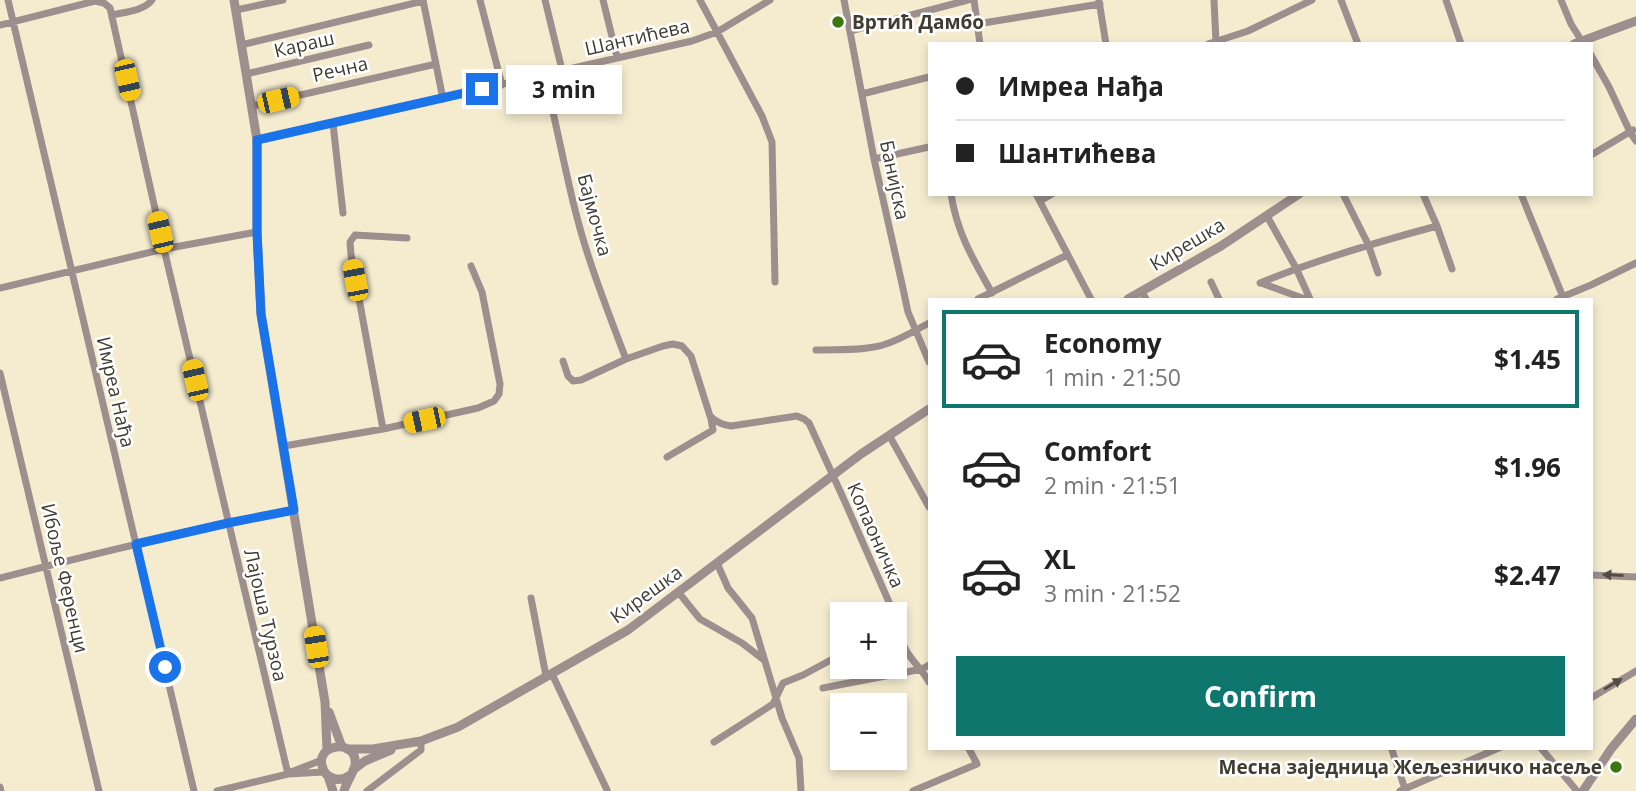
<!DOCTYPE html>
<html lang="en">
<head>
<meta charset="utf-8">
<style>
  :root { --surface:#fff; --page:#f6f6f6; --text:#222; --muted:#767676; --line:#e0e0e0; --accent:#0f766e }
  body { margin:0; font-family:"Open Sans",sans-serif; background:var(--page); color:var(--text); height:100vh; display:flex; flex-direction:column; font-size:26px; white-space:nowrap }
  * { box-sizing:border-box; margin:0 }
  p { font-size:23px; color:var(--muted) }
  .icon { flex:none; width:38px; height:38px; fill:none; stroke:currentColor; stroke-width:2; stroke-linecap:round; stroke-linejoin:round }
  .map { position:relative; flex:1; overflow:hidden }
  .side { position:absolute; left:928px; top:298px; width:665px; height:452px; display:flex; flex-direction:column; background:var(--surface); border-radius:0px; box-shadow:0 4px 10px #0003 }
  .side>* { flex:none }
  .hud { position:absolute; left:928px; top:42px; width:665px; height:154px; border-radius:0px; box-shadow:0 4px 10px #0003; display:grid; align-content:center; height:154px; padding:0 28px; background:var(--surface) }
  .tools { position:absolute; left:830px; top:602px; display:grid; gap:14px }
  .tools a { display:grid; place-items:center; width:77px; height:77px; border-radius:0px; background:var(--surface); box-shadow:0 4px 10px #0003; font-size:35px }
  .end { position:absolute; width:32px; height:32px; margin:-16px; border:9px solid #1a73e8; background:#fff; box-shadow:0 0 0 4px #fff }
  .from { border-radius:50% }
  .bubble { position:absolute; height:49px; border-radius:0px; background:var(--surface); box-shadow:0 4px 10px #0003; font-size:23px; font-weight:700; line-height:49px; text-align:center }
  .car { position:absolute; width:21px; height:42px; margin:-21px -10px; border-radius:9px; box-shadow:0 0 5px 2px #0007; background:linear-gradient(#f5c518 24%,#345 0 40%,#f5c518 0 76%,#345 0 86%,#f5c518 0) }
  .hud b { display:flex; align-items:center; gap:24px; height:66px; font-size:26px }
  .hud b+b { border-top:2px solid var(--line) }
  .hud i { width:18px; height:18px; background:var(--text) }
  ul { padding:12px 0 0; list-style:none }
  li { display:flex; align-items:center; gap:21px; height:98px; margin:0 14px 10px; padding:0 14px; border:4px solid transparent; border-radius:0px }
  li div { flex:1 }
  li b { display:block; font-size:26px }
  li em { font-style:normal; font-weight:700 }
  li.current { border-color:var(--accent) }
  li>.icon { width:63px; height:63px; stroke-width:1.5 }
  .primary-button { display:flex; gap:14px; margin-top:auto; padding:14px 28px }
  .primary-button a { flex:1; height:80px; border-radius:0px; background:var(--accent); color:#fff; font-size:28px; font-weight:700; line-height:80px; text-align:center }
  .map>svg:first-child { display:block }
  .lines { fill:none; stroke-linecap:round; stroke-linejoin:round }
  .minor { stroke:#9d8f8d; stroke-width:7 }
  .tertiary { stroke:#9d8f8d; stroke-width:9 }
  .oneway { fill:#524d43 }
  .route { stroke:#1a73e8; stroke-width:9 }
  .poi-dot { fill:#3e770d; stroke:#fff; stroke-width:2.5 }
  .labels { text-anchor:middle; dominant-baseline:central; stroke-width:5; stroke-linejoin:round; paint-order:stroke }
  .poi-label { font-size:19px; font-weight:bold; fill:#3f3c31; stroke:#fff; text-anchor:start }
  .street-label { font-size:19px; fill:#3f3c31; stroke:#fff }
</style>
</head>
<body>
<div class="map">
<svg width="1636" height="791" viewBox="0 0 1636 791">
  <rect width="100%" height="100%" fill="#f5ecd0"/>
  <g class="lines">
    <path class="minor" d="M8,0L194,791
      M423,0L443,99
      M480,0L502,85
      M545,0L562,70
      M603,0L617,57
      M700,0L762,116L772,142L775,282
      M844,0L874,159L902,284L908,312L929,362
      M974,0L980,44
      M1214,0L1216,42
      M1341,0L1358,44
      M1446,0L1461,44
      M1561,0L1571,24L1583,43
      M1099,1L1106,44
      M236,10L283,0
      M112,15C125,12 144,11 152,0
      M977,24L1100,4
      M0,25L95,1L104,3L110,8L164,249L288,774
      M850,31L968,0
      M1208,44L1248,31L1312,0
      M241,45L423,1
      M1591,55L1609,87L1630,132L1636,141
      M246,74L369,45
      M544,75C560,136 569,198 589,258C600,292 613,325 626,359
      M862,94L929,77
      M252,106L436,64
      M333,124L343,213
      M257,140L692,41L717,32L770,0
      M1591,155L1633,130
      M874,159L929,147
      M951,194C957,233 973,259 992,293
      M1036,194L1091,299
      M1343,194L1368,244L1378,273
      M1423,194L1437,226L1452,269
      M1521,194L1563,297
      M1040,201L1052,194
      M1267,216L1296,268L1310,299
      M1211,282L1219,299
      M1260,283C1318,259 1377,242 1437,226
      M1261,283L1305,299
      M0,288L164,249L257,232
      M1142,292L1146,299
      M978,299L1067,255
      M1557,299L1591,285L1636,263
      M816,350C838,349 862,351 883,345C900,340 914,331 929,323
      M563,361L568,376L573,381L581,380L626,359L663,346L673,344L682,346L691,356L710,416C716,422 722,425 731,426L797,416L804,419L809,423L845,502L896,618C898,629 901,643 907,652C914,663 923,671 929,682
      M0,373L99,791
      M383,429L351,255L350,242L355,235L407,238
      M889,435L929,507
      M284,446L383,429L478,408L494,401L499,394L500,384L482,292L471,266
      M667,457L713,430L711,419
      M717,563L728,588L752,618L782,718L799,758L801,791
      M1591,575L1636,577
      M0,578C97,553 195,529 294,510
      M679,593L700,619L742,643L764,660
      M531,598L546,676
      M552,674L607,790
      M823,688L922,669L929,665
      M1591,698L1636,671
      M714,742L773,704L783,683L803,675L842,654
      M1391,747L1405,789
      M1540,747L1577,791
      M291,772L322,760
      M0,787L1,791
      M217,791L288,774L324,772
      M367,791L421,750V741
      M913,791L977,764L968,747
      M1400,791L1501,747"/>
    <path class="tertiary" d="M234,0L257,140V232L261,314L325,702L327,750
      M1574,44L1636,21
      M1128,299L1221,246L1299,194
      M329,712L342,747
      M347,749H373L421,741L458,727L628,630L861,454L929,409
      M353,770L365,761L391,750
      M328,776L333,791
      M344,791C346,783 354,772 355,765C359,736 306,744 326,774C334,781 342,781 350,775
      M1583,791L1611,749L1636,719"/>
  </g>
  <defs><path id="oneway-solid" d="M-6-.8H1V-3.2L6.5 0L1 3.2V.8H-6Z" transform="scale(1.75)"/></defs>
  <g class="oneway">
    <use href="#oneway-solid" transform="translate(1613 575) rotate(-177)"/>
    <use href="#oneway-solid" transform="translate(1613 684) rotate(-31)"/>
  </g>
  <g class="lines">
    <path class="route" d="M165,667L136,544L228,523L294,510L261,314L257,232V140L482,89"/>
  </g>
  <g class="poi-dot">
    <circle cx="838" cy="22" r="7"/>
    <circle cx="1616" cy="767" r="7"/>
  </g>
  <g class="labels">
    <g class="poi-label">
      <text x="852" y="22">Вртић Дамбо</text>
      <text x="1602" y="767" text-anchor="end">Месна заједница Жељезничко насеље</text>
    </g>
    <g class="street-label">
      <text transform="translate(637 37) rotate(-13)">Шантићева</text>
      <text transform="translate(304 44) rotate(-13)">Караш</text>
      <text transform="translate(340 69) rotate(-13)">Речна</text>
      <text transform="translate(895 180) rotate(78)">Банијска</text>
      <text transform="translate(595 215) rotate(75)">Бајмочка</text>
      <text transform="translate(1187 244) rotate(-31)">Кирешка</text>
      <text transform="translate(116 392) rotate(77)">Имреа Нађа</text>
      <text transform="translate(876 535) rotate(66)">Копаоничка</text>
      <text transform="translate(65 578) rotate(77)">Ибоље Ференци</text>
      <text transform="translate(646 594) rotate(-36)">Кирешка</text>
      <text transform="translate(266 615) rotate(77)">Лајоша Турзоа</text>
    </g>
  </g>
</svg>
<div class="tools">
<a>+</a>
<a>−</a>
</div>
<i class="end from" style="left:165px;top:667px"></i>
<i class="end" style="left:482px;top:89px"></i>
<div class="bubble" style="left:506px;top:65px;width:116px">3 min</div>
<i class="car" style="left:127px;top:80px;rotate:167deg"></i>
<i class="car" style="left:278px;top:100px;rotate:77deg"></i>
<i class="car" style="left:160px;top:232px;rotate:347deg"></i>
<i class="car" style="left:355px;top:280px;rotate:349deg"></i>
<i class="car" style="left:195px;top:380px;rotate:347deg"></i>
<i class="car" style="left:424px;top:420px;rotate:258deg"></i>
<i class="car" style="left:316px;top:647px;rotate:351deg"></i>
<div class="hud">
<b><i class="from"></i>Имреа Нађа</b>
<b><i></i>Шантићева</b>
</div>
<section class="side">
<ul>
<li class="current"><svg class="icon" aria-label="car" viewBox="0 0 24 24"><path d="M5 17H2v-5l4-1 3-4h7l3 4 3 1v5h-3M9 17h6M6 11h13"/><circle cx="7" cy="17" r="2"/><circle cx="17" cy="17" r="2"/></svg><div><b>Economy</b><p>1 min · 21:50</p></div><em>$1.45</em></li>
<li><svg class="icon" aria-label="car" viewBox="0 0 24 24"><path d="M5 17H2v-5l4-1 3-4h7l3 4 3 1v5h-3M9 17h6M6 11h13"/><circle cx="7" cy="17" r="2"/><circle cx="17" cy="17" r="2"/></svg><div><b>Comfort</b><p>2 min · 21:51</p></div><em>$1.96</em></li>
<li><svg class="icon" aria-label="car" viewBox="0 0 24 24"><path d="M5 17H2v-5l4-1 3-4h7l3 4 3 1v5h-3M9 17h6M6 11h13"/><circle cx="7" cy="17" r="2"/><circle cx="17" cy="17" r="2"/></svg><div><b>XL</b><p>3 min · 21:52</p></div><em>$2.47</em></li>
</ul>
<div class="primary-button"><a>Confirm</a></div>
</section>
</div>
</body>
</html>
